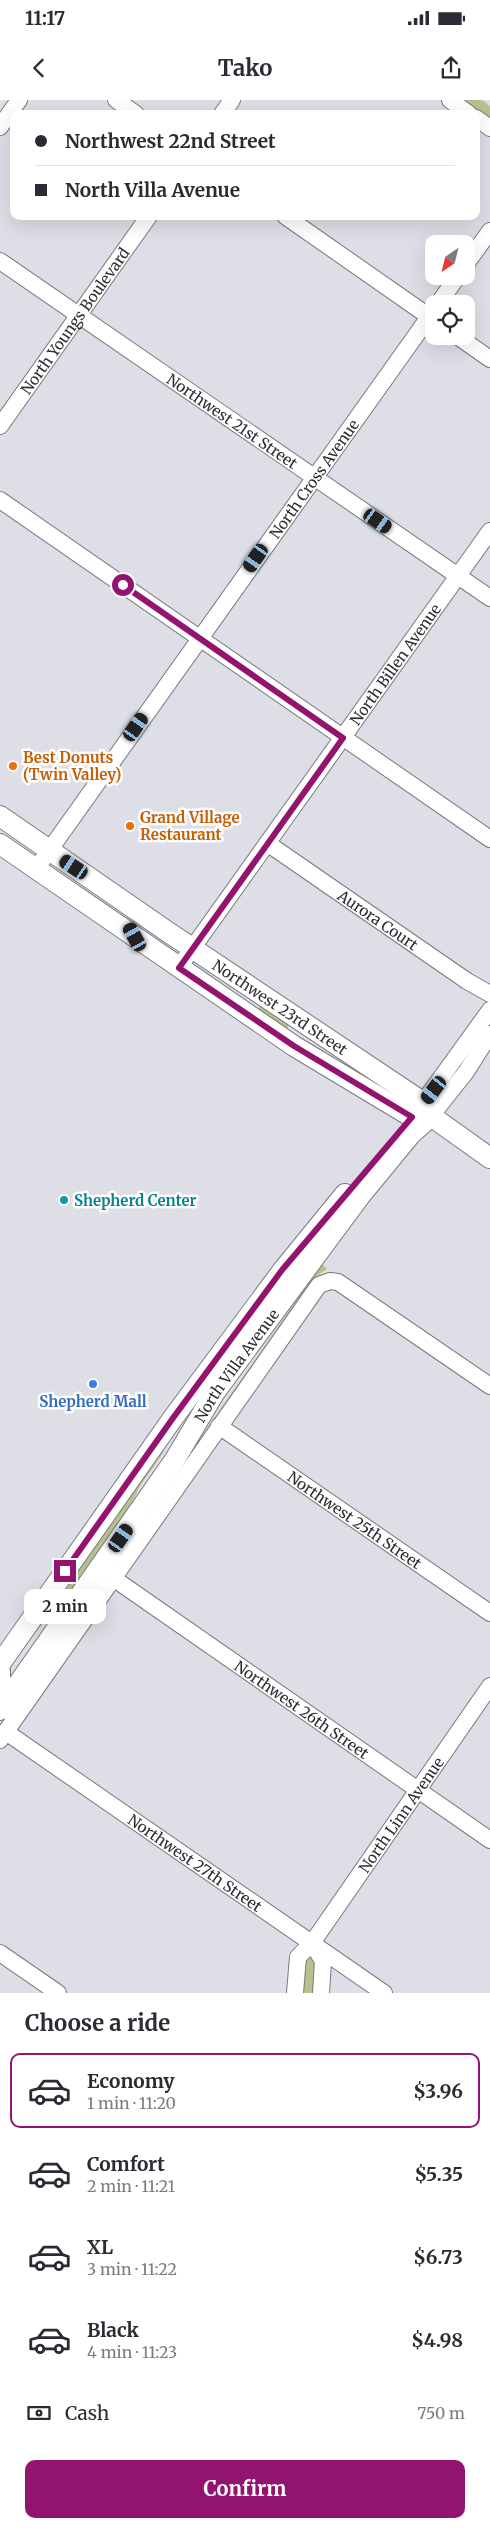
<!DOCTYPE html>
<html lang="en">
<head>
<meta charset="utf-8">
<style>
  :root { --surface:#fff; --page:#f7f7f7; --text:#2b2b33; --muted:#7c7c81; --line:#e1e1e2; --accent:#93146f }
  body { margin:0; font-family:Merriweather,serif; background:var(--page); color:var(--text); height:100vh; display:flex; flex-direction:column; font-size:19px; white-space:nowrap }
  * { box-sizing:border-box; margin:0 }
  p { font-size:16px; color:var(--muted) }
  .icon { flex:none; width:28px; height:28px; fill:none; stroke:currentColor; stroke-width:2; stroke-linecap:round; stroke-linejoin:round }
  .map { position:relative; height:1893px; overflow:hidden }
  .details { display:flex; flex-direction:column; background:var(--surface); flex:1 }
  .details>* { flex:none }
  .banner { position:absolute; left:10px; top:10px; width:470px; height:110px; border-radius:10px; box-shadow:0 5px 20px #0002; display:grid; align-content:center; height:110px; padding:0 25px; background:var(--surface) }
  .needle { width:32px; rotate:215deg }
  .tools { position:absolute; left:425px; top:135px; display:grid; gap:10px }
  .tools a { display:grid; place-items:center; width:50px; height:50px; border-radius:10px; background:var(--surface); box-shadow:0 5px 20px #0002; font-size:25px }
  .end { position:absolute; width:22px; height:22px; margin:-11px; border:6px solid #93146f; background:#fff; box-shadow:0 0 0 2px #fff }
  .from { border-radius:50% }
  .bubble { position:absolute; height:35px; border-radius:10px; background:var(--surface); box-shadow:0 5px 20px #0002; font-size:16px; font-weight:700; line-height:35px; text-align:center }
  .car { position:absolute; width:15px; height:30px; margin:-15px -8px; border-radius:6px; box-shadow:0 0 4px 1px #0007; background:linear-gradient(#222 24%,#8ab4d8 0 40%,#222 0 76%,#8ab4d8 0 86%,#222 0) }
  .banner b { display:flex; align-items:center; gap:18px; height:48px; font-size:19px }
  .banner b+b { border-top:1px solid var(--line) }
  .banner i { width:12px; height:12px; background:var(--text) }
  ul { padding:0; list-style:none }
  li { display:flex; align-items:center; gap:15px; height:75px; margin:0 10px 8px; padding:0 15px; border:2px solid transparent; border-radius:10px }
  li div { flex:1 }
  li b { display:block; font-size:19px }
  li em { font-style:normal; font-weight:700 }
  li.current { border-color:var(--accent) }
  li>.icon { width:45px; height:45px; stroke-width:1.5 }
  h2 { padding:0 25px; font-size:22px; line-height:60px }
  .pay { display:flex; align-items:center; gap:12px; height:55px; padding:0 25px; font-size:19px }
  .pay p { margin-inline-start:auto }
  .button { display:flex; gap:10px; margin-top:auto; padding:10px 25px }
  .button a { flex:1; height:58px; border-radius:10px; background:var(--accent); color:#fff; font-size:20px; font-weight:700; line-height:58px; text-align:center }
  .status { display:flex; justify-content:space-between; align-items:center; height:35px; padding:0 25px; background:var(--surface); direction:ltr }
  .status svg { height:14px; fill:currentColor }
  header { display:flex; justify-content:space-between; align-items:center; height:65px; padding:0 25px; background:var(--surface); font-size:22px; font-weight:700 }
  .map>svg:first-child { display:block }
  .green { fill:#b8c08d }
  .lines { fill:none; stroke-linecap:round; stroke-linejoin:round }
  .minor-casing { stroke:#797a81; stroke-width:18 }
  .major-casing { stroke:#797a81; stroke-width:22 }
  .minor { stroke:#fff; stroke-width:16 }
  .major { stroke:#fff; stroke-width:20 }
  .route { stroke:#93146f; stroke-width:6 }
  .food-dot { fill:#e8710a; stroke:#fff; stroke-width:2 }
  .culture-dot { fill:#0f9aa8; stroke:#fff; stroke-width:2 }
  .shop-dot { fill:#3f7fe0; stroke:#fff; stroke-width:2 }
  .labels { text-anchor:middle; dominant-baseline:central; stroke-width:5; stroke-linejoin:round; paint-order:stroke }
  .street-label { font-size:15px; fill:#2e2e31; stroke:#fff }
  .food-label { font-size:15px; font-weight:bold; fill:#c56008; stroke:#fff; text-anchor:start }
  .culture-label { font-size:15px; font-weight:bold; fill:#0d838f; stroke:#fff; text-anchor:start }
  .shop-label { font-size:15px; font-weight:bold; fill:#366cbe; stroke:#fff }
</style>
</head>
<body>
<div class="status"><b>11:17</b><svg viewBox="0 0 49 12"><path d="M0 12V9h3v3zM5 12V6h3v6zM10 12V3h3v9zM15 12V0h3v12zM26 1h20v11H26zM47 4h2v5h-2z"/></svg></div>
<header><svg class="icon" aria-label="back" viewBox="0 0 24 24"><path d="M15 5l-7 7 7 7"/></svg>Tako<svg class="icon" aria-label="share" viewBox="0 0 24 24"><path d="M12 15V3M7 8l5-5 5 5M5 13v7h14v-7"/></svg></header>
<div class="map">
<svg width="490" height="1893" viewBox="0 0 490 1893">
  <rect width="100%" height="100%" fill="#dddee6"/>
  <path class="green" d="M460,0H482L490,6V21Z
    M261,905L289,924L287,929L256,910Z
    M322,1164L327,1169L317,1176L0,1631V1624Z
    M165,1346L163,1353L140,1386L125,1417L91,1467L32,1536L30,1534Z
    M314,1855L316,1873L315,1893H302L305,1859Z"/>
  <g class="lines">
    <g class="minor-casing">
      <g id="minor">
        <path d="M116,0L136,14"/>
        <path d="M450,0L469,14"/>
        <path d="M222,14L232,0"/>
        <path d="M476,18L490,28"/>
        <path d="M0,27L19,0"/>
        <path d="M285,116L434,220"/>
        <path id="s1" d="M0,161L490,498"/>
        <path d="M466,164L490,131"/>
        <path d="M438,204L458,176"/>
        <path d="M457,236L490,259"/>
        <path id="s2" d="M0,326L149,116"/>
        <path d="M0,400L490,739"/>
        <path id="s3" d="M267,743L467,881L490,894"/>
        <path id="s4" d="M36,769L434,210"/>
        <path id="s5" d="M179,867L490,431"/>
        <path d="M417,1011L490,910"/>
        <path d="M431,1016L466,972L490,934"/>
        <path id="s6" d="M219,1326L490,1513"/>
        <path id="s7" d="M113,1478L490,1740"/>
        <path id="s8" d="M6,1632L384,1893"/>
        <path d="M0,1640L319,1185L330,1181L338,1182L490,1286"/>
        <path d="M313,1845L323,1861L321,1893"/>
        <path d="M0,1853L58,1893"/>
        <path id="s9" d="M295,1893L298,1857L312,1843L490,1586"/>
      </g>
    </g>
    <g class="major-casing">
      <g id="major">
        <path id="s10" d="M0,716L168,832L424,1003L431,1016L490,1058"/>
        <path d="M0,744L294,946L412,1017L431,1016"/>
        <path d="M0,1564L173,1318L283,1170L345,1094"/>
        <path d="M0,1571V1585"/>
        <path id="s11" d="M0,1610L174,1361L215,1292L237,1262L360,1096L411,1034L431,1016"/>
      </g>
    </g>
    <use href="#minor" class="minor"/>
    <use href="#major" class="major"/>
  </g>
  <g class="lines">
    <path class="route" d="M65,1471L173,1318L282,1170L412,1017L294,946L179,868L343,638L123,485"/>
  </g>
  <g class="food-dot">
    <circle cx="13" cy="666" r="5"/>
    <circle cx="130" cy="726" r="5"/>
  </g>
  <circle class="culture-dot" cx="64" cy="1100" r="5"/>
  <circle class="shop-dot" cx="93" cy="1284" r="5"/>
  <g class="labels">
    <g class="street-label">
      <text stroke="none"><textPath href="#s2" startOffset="129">North Youngs Boulevard</textPath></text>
      <text stroke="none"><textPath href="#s1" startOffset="282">Northwest 21st Street</textPath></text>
      <text stroke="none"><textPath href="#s4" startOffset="479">North Cross Avenue</textPath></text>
      <text stroke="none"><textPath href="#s5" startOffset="372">North Billen Avenue</textPath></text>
      <text stroke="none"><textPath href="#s3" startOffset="135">Aurora Court</textPath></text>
      <text stroke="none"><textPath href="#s10" startOffset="339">Northwest 23rd Street</textPath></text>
      <text stroke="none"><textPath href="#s11" startOffset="418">North Villa Avenue</textPath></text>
      <text stroke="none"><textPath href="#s6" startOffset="165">Northwest 25th Street</textPath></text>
      <text stroke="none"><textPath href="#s7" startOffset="230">Northwest 26th Street</textPath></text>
      <text stroke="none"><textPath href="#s9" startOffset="212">North Linn Avenue</textPath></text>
      <text stroke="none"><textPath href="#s8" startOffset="230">Northwest 27th Street</textPath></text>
    </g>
    <g class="food-label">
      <text x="23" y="657">Best Donuts<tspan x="23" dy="17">(Twin Valley)</tspan></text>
      <text x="140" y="717">Grand Village<tspan x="140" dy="17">Restaurant</tspan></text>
    </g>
    <g class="culture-label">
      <text x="74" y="1100">Shepherd Center</text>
    </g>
    <g class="shop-label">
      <text x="93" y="1301">Shepherd Mall</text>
    </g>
  </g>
</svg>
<div class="tools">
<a><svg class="needle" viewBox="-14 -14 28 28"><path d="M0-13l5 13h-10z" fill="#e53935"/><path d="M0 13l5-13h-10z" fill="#7c7c81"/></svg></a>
<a><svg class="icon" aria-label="locate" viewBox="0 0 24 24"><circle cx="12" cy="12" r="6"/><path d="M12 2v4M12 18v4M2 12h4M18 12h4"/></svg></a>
</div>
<i class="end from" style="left:123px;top:485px"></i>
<i class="end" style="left:65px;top:1471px"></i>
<div class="bubble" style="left:24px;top:1489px;width:82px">2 min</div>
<i class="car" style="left:378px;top:421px;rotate:125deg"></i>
<i class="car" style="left:256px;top:458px;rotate:215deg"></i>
<i class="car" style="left:136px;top:627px;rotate:35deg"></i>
<i class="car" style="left:74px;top:767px;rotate:304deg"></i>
<i class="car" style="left:135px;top:837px;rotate:331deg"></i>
<i class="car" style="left:434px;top:990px;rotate:217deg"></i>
<i class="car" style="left:121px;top:1438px;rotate:35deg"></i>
<div class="banner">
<b><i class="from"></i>Northwest 22nd Street</b>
<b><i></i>North Villa Avenue</b>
</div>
</div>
<section class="details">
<h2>Choose a ride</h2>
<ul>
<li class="current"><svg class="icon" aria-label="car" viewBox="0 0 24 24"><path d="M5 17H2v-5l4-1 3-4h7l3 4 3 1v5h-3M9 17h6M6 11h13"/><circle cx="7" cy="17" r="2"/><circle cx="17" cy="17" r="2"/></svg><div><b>Economy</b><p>1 min · 11:20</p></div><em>$3.96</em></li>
<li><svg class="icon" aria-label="car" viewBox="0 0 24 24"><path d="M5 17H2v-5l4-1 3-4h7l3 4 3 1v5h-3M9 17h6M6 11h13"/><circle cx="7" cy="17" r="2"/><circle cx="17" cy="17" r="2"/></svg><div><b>Comfort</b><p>2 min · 11:21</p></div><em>$5.35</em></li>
<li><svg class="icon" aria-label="car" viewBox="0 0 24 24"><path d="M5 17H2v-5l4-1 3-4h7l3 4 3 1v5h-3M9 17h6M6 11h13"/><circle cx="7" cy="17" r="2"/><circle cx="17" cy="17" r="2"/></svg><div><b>XL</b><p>3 min · 11:22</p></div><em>$6.73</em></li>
<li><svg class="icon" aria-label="car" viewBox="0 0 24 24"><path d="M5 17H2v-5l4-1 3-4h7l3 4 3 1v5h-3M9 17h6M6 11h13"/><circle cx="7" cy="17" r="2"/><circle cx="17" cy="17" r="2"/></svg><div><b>Black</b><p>4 min · 11:23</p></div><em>$4.98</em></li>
</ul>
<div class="pay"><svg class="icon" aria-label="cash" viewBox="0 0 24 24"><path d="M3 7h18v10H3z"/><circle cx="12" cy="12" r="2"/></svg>Cash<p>750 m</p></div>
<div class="button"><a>Confirm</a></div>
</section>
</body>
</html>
